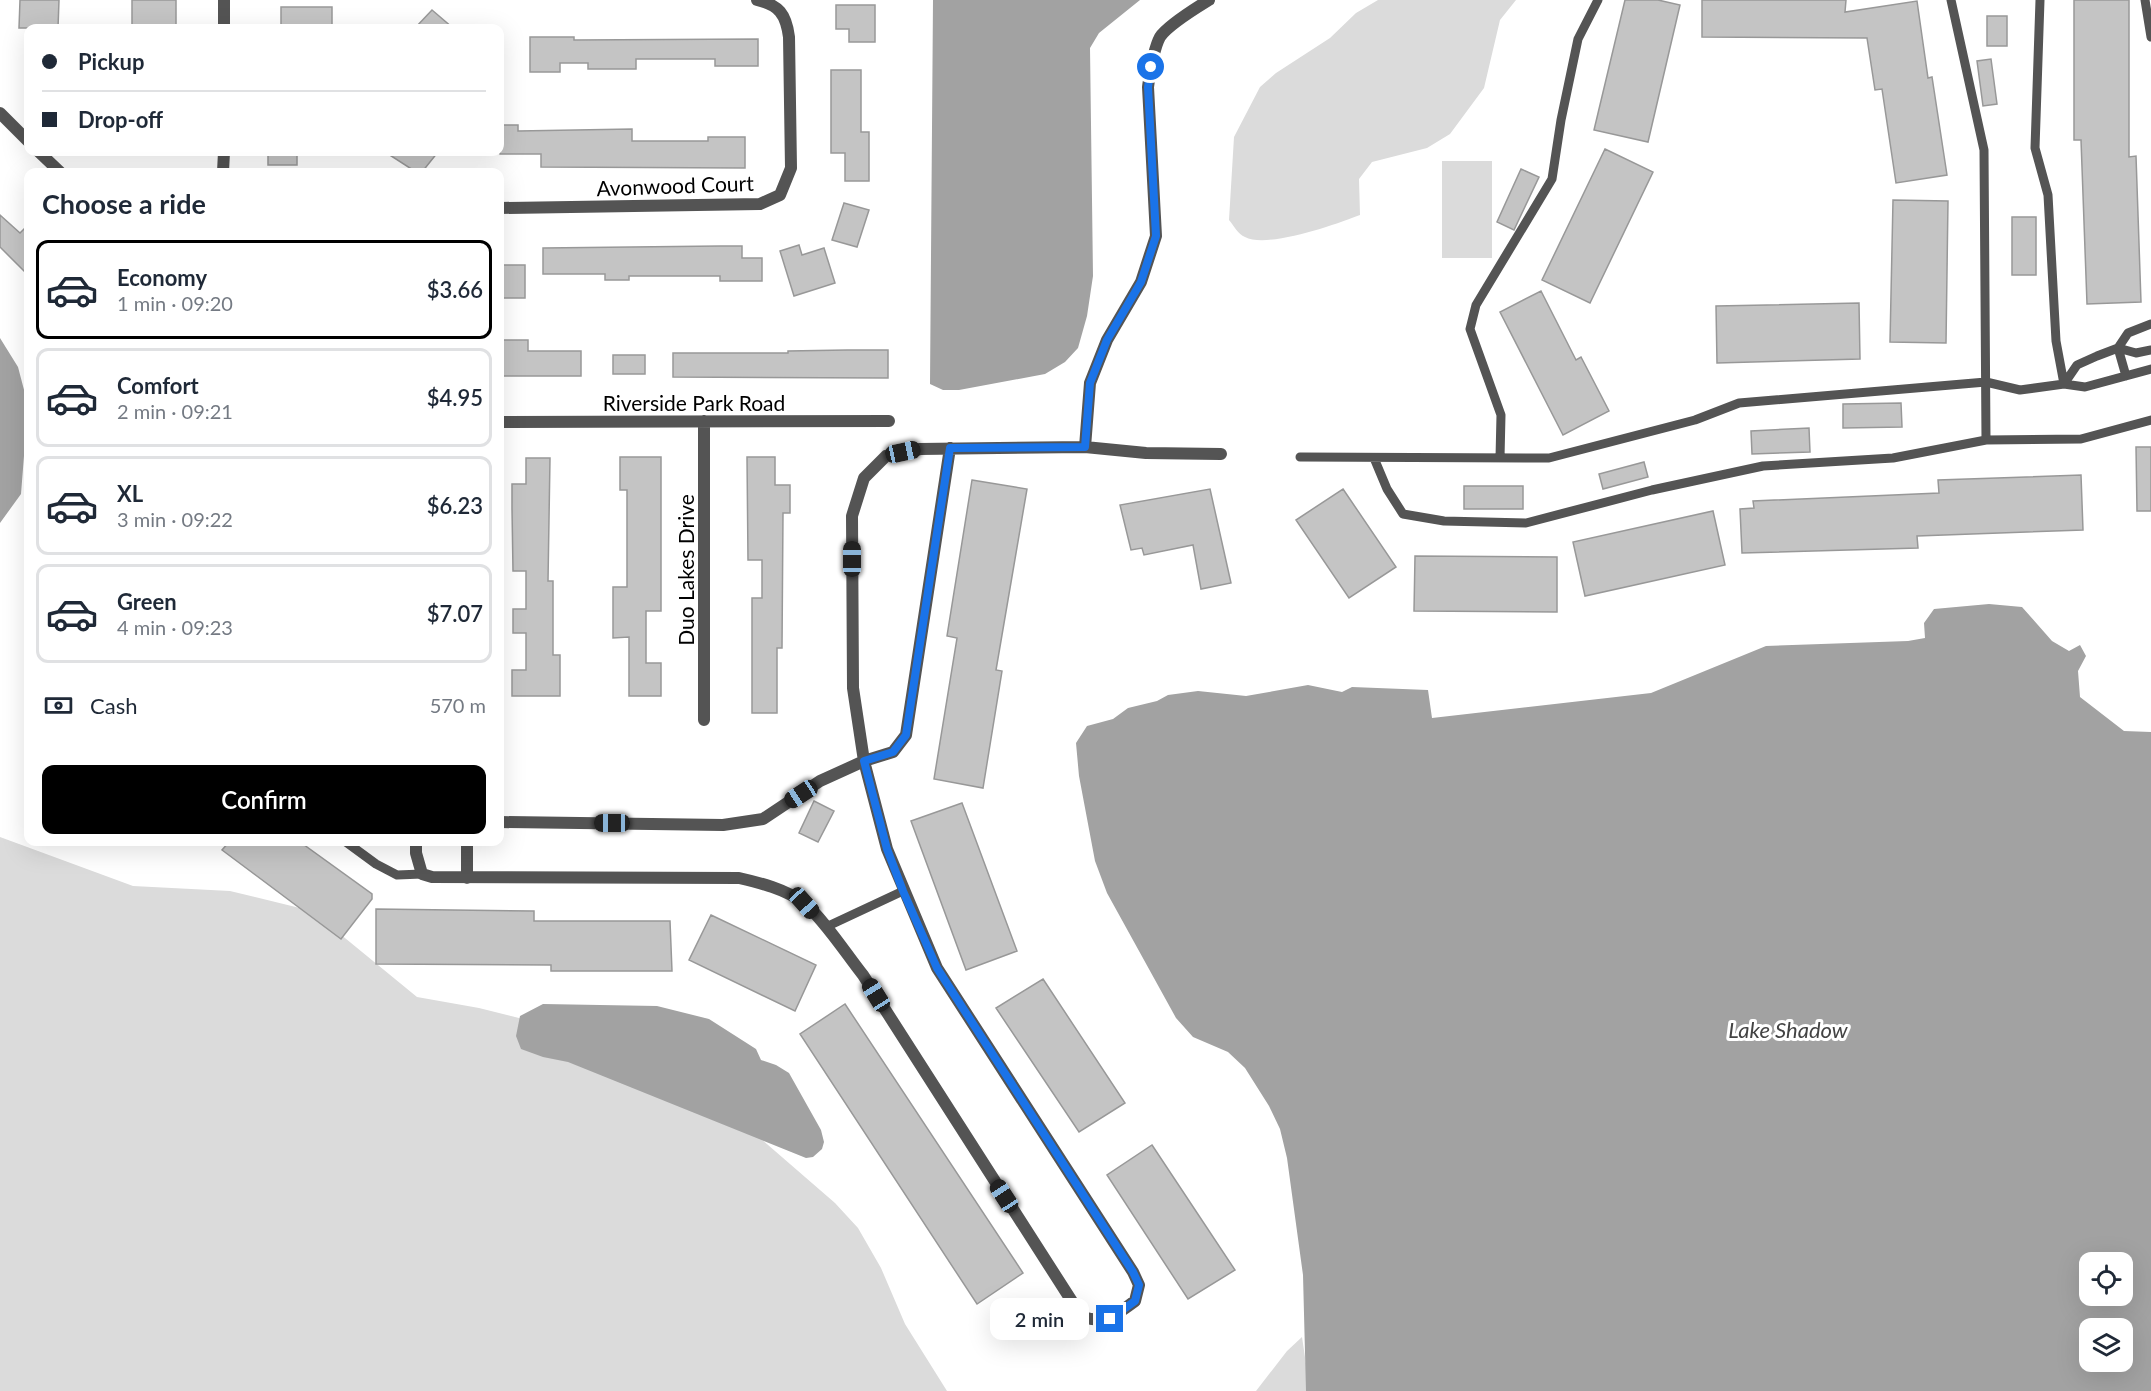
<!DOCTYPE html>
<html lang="en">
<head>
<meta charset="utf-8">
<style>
  :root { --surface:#fff; --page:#f2f2f3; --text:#1f2937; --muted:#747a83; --line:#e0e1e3; --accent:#000 }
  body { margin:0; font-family:Lato,sans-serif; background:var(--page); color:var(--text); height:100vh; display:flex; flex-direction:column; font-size:22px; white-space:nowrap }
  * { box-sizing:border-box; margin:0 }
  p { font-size:20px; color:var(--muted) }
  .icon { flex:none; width:33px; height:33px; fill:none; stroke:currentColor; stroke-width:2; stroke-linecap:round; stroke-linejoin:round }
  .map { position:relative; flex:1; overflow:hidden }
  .details { position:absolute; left:24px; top:168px; width:480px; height:678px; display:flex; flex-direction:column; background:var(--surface); border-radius:12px; box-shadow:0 6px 24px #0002 }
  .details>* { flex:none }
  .banner { position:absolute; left:24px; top:24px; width:480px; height:132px; border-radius:12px; box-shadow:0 6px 24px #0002; display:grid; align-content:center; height:132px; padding:0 18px; background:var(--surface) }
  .controls { position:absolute; left:2079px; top:1252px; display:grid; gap:12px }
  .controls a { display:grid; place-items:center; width:54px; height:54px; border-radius:12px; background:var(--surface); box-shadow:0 6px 24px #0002; font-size:30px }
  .end { position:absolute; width:27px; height:27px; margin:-14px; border:8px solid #1a73e8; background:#fff; box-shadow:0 0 0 3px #fff }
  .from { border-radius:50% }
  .bubble { position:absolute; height:42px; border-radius:12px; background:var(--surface); box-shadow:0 6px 24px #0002; font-size:20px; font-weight:600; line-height:42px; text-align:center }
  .car { position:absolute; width:18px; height:36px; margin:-18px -9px; border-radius:8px; box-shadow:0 0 4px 2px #0007; background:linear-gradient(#222 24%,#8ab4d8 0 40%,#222 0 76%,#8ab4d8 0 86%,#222 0) }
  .banner b { display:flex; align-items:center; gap:21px; height:57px; font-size:22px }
  .banner b+b { border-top:2px solid var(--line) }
  .banner i { width:15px; height:15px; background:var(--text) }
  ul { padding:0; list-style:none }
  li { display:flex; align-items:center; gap:18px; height:99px; margin:0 12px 9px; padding:0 6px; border:3px solid var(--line); border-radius:12px }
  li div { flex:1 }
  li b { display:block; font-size:22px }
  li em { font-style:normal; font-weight:600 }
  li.selected { border-color:var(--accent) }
  li>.icon { width:54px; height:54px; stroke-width:1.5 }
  h2 { padding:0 18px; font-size:27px; line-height:72px }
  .pay { display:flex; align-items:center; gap:15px; height:66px; padding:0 18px; font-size:22px }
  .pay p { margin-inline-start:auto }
  .cta { display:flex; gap:12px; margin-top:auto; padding:12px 18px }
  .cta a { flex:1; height:69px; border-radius:12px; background:var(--accent); color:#fff; font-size:24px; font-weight:600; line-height:69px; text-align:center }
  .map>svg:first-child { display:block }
  .green { fill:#dbdbdb }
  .water { fill:#a2a2a2; fill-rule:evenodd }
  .building { fill:#c4c4c4; stroke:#989898; stroke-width:1.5 }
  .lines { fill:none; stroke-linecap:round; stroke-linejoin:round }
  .lane { stroke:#545454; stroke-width:9 }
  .street { stroke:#545454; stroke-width:12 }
  .route { stroke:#1a73e8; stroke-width:8 }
  .labels { text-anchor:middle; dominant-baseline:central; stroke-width:6; stroke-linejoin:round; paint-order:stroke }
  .street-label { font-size:21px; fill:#000; stroke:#fff }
  .water-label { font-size:22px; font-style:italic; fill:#434343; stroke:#fff }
</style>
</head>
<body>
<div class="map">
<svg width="2151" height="1391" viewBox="0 0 2151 1391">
  <rect width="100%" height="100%" fill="#fff"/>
  <path class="green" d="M1378,0H1516L1500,20L1484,88L1450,134L1427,148L1372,162L1359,179L1360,215C1337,224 1267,249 1245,237C1238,234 1234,226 1229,220L1234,137L1260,87L1276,73L1330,38L1356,13Z
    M1442,161H1492V258H1442Z
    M0,837L133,886L230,891L312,911L417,997L479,1008L543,1024L760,1138L835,1203L858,1228L881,1268L905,1324L947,1391H0Z
    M1302,1337L1306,1364V1391H1256L1287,1351Z"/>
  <path class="water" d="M933,0H1140L1099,33L1090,48L1093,276L1087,316L1078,348L1065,362L1045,374L959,390H943L930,384Z
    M0,338L18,367L28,405L21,494L0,523Z
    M1989,604L2022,607L2052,641L2069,651L2080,645L2086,656L2078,671L2080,697L2124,731L2151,732V1391H1306L1303,1275L1287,1158L1280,1129L1269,1106L1245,1068L1228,1052L1193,1037L1176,1018L1107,893L1095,861L1079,776L1076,743L1087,726L1113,719L1128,708L1157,701L1168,695L1198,691L1246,696L1308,685L1342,692L1352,687L1428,690L1432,718L1651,693L1766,646L1908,641L1925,638L1924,623L1934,609ZM2090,1263H2122V1296H2090ZM2090,1329H2122V1362H2090Z
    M543,1004L657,1006L709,1019L756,1049L761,1060L776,1065L789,1073L821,1130L824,1142L822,1149L813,1157L806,1158L568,1062L543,1057L521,1049L516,1036L520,1016Z"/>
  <path class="building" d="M20,0H59L58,28H19Z
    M132,0H176V28L132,27Z
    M1625,0H1658L1680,5L1648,142L1594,130Z
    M1702,0H1846L1845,12L1917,1L1928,78L1932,77L1947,175L1896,183L1882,89L1875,90L1867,38L1702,37Z
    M2074,0H2129V157L2136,156L2141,302L2087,304L2081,140H2074Z
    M836,5H875V42H849V29H836Z
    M281,7H332V28H281Z
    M432,10L453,28H415Z
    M1987,16H2007V46H1987Z
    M530,37H574V40L758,39V66H715V59H636V69H588V63H560V72H530Z
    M1991,59L1997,104L1983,106L1977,61Z
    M831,70H861V132H869V181H845V153H831Z
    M500,125H518V131L632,129V141H708V137H745V168L541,167V154H500Z
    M1605,149L1653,172L1590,303L1542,280Z
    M268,152H297V165H268Z
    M385,152H438L422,172H416Z
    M1521,169L1539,177L1514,230L1497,222Z
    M1893,200L1948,201L1946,343L1890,342Z
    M844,203L869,210L857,247L832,240Z
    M0,215L20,233L28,225V275L0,247Z
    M2012,217H2036V275H2012Z
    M799,245L802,255L824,248L835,283L794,296L780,251Z
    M720,246H742V258H762V281H720V276H629V280H605V274H543V248Z
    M500,265H525V298H500Z
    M1541,291L1576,360L1581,357L1609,411L1563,435L1500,312Z
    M1859,303L1860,359L1717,363L1716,306Z
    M500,340H528V351H581V376H500Z
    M847,350H888V378L673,377V353H788V351Z
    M613,355H645V374H613Z
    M1901,403L1902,427L1843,428V404Z
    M1809,428L1810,452L1752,454L1751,431Z
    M2136,447H2151V511H2137Z
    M620,457H661V611H646V663H661V696H629V637L613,638V587H627V490H620Z
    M747,457H775V485H790V513H783L782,648H777V713H752V598H762V560H748Z
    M526,458H550L548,581H553V655H560V696H512V670H526V633H513V609H526V571H513L512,509V484H526Z
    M1644,462L1648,477L1603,489L1599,474Z
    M2081,475L2083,530L1917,536L1918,548L1742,553L1740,509L1754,508L1753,501L1939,493L1938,480Z
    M972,480L1027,489L996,670L1002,671L983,788L934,779L957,638L947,636Z
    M1464,486H1523V509H1464Z
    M1210,489L1231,583L1201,589L1193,545L1144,555L1142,548L1131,550L1120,505Z
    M1343,489L1396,567L1349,598L1296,520Z
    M1713,511L1725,565L1585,596L1573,542Z
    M1415,556L1557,557V612L1414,611Z
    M814,801L834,811L818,842L799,833Z
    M962,803L1017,951L966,970L911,821Z
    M229,842H300L372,894V899L341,939L222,850Z
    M376,909L534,911V921H670L672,971H551V965L376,964Z
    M711,915L816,965L795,1011L689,960Z
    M1043,979L1125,1103L1079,1132L996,1008Z
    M845,1004L1023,1273L977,1304L800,1034Z
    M1152,1145L1235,1270L1188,1299L1107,1175Z"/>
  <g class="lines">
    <path class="lane" d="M1951,0L1984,150L1986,440
      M2040,0L2035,148L2048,195L2056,341L2064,384
      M2145,0L2151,37
      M2118,348L2128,333L2151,324
      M2118,348L2126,376
      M2064,384L2077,365L2097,356L2118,348L2136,353L2151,350
      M1300,457L1549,458L1695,420L1739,403L1986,382L2020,390L2064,384L2085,387L2151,369
      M1374,458L1387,489L1403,514L1444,521L1526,523L1652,490L1763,466L1893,458L1986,440L2081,439L2151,420
      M1500,458L1501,415L1470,329L1476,305L1552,179L1561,120L1578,39L1598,0
      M346,842L376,864L397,875L422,874
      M826,927L903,891"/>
    <path class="street" d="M224,28V0
      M0,113L28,141
      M39,152L60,172
      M223,172L224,152
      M500,208L760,204L780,195L791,168L789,37C786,14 779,5 757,0
      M500,422L889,421
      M1085,447L1090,383L1107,340L1141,282L1156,236L1148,87C1150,73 1153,50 1160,37C1168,25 1196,8 1209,0
      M704,720V421
      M500,822L723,825L763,819L820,781L864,761L893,752L906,735L950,448
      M416,842V853L422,874L432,877L739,878C761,883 785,889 804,903C823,918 847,955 863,975L1082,1317C1108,1324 1114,1316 1135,1301L1139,1285L1133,1272L937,968L887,849L864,761L853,688L852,516L864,478L886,456L920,449L1085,447L1146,453L1221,454
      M467,878V842"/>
  </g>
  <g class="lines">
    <path class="route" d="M1110,1319L1135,1301L1139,1285L1133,1272L937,968L903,891L887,849L864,761L893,752L906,735L950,448L1085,447L1090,383L1107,340L1141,282L1156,236L1148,87L1151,67"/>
  </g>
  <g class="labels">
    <g class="street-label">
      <text transform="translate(675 185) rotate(-2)">Avonwood Court</text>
      <text x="694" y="402">Riverside Park Road</text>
      <text transform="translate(685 570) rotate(-90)">Duo Lakes Drive</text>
    </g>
    <g class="water-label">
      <text x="1788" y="1029">Lake Shadow</text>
    </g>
  </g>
</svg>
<div class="controls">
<a><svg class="icon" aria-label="locate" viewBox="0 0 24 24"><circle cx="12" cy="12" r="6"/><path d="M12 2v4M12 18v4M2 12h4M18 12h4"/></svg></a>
<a><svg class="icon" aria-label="layers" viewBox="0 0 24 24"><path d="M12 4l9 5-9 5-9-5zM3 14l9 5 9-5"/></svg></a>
</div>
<i class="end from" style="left:1151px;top:67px"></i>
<i class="end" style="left:1110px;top:1319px"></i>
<div class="bubble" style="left:990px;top:1298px;width:99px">2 min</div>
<i class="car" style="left:903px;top:452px;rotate:78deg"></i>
<i class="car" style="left:852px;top:559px;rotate:0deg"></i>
<i class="car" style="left:801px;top:794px;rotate:237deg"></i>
<i class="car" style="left:612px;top:823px;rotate:270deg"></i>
<i class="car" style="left:804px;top:903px;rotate:138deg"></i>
<i class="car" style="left:876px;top:995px;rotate:328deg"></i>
<i class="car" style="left:1004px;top:1196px;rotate:327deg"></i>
<div class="banner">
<b><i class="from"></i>Pickup</b>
<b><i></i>Drop-off</b>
</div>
<section class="details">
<h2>Choose a ride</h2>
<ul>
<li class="selected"><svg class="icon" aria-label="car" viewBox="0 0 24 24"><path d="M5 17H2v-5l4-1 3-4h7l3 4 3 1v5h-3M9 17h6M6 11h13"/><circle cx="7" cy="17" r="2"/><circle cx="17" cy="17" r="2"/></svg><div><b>Economy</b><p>1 min · 09:20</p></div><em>$3.66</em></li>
<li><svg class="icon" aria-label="car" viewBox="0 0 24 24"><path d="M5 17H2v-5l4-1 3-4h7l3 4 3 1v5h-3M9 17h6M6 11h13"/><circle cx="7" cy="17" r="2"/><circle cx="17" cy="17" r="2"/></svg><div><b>Comfort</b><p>2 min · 09:21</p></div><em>$4.95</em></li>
<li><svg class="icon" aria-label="car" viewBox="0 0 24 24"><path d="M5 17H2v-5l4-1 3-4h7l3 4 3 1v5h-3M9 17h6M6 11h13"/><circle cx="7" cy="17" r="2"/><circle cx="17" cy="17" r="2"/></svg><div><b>XL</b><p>3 min · 09:22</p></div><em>$6.23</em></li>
<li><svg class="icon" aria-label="car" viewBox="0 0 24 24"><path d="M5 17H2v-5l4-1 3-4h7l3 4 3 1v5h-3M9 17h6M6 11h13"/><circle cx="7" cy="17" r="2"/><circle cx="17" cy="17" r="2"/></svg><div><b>Green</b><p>4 min · 09:23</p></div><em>$7.07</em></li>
</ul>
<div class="pay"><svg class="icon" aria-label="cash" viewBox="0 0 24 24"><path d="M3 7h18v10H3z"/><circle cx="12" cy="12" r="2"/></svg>Cash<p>570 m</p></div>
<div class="cta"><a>Confirm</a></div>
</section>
</div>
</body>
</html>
